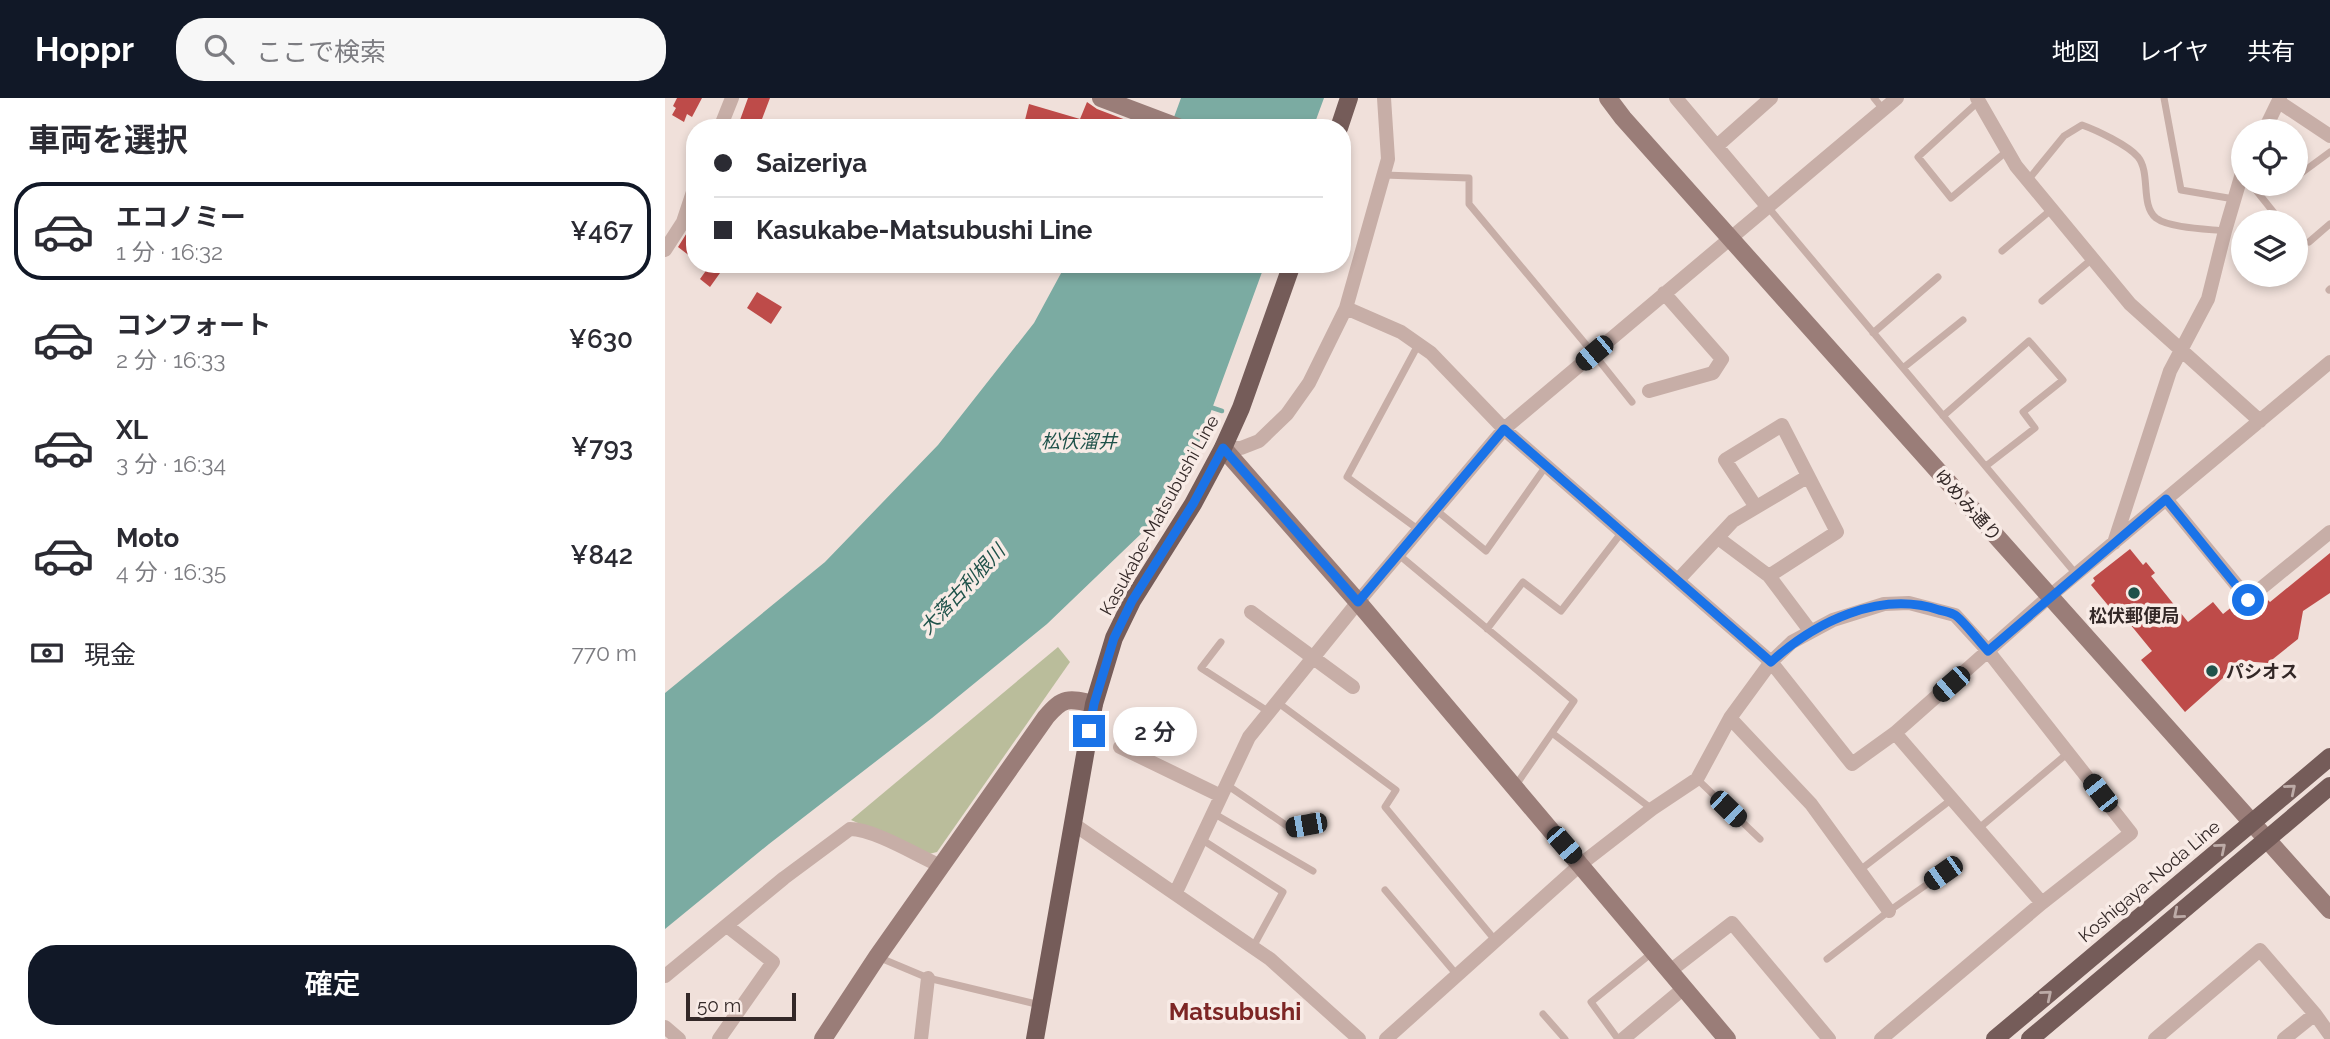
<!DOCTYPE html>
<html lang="ja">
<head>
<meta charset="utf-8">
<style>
  :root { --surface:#fff; --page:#f7f7f7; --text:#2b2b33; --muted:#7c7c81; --line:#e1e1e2; --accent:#111827 }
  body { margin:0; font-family:Raleway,"Noto Sans JP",sans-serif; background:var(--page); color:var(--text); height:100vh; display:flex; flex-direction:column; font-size:26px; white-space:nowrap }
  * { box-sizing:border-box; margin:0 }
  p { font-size:23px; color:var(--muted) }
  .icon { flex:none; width:38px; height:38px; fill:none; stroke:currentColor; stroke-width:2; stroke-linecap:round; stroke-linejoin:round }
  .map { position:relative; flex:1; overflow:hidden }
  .drawer { display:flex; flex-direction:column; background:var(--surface); width:665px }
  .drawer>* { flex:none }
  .banner { position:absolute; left:21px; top:21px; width:665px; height:154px; border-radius:28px; box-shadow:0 4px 10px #0003; display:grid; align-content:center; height:154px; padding:0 28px; background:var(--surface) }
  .fabs { position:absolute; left:1566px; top:21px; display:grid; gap:14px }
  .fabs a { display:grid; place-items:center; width:77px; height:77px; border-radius:50%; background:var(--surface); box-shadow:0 4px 10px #0003; font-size:35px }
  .scale { position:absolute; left:21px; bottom:18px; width:110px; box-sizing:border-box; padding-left:7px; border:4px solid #332827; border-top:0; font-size:19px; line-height:24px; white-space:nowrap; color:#332827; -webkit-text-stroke:5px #f8ebe6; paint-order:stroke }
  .end { position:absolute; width:32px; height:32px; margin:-16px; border:9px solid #1a73e8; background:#fff; box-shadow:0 0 0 4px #fff }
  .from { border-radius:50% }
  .bubble { position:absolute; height:49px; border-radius:24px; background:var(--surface); box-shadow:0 4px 10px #0003; font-size:23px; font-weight:600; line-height:49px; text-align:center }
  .car { position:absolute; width:21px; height:42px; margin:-21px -10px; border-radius:9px; box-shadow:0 0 5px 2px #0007; background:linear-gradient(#222 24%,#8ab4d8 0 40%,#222 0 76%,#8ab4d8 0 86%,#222 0) }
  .banner b { display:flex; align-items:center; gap:24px; height:66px; font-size:26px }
  .banner b+b { border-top:2px solid var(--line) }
  .banner i { width:18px; height:18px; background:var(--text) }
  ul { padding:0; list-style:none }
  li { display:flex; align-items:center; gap:21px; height:98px; margin:0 14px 10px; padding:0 14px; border:4px solid transparent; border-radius:28px }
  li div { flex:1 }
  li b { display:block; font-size:26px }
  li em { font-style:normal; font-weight:600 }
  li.on { border-color:var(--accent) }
  li>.icon { width:63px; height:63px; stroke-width:1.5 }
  h2 { padding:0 28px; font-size:32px; line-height:84px }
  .pay { display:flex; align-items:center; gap:18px; height:77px; padding:0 28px; font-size:26px }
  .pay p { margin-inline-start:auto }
  .primary-button { display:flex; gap:14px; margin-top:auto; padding:14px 28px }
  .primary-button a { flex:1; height:80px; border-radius:28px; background:var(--accent); color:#fff; font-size:28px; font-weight:600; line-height:80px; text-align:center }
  header { display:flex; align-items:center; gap:42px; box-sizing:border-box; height:98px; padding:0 35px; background:var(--accent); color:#fff }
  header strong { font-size:33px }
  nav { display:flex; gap:38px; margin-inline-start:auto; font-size:24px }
  .search { width:490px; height:63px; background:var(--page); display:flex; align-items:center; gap:18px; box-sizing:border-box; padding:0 24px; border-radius:28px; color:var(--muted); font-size:26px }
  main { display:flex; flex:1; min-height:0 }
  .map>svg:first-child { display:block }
  .green { fill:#babd9b }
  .water { fill:#7baba2 }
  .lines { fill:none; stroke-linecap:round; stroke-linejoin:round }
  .stream { stroke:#7baba2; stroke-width:4.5 }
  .building { fill:#be4b49 }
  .lane { stroke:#c7aea7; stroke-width:7 }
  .street { stroke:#c7aea7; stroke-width:14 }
  .secondary { stroke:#9a7d78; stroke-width:18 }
  .primary { stroke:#755c59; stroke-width:18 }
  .oneway { stroke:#bdaba7 }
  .route { stroke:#1a73e8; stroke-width:9 }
  .poi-dot { fill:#1f524a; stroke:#f8ebe6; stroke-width:2.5 }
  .labels { text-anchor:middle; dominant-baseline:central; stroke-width:7; stroke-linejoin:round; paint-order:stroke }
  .street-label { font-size:18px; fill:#332827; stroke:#f8ebe6 }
  .poi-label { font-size:18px; font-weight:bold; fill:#332827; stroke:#f8ebe6 }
  .water-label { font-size:19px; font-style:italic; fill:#1f524a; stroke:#f8ebe6 }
  .district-label { font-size:24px; font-weight:bold; fill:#7d2625; stroke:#f8ebe6 }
</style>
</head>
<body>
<header>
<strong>Hoppr</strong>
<div class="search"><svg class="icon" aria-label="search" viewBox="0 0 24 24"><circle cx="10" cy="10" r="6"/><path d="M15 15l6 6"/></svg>ここで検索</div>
<nav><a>地図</a><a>レイヤ</a><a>共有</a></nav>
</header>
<main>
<section class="drawer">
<h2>車両を選択</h2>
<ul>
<li class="on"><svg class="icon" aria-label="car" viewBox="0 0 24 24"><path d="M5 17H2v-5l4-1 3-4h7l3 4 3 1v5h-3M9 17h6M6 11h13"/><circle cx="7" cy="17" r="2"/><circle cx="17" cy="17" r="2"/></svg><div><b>エコノミー</b><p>1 分 · 16:32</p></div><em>¥467</em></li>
<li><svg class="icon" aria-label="car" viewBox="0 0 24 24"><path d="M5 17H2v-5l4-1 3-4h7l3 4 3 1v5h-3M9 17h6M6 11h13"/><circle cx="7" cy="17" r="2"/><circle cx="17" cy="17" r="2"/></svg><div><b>コンフォート</b><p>2 分 · 16:33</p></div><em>¥630</em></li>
<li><svg class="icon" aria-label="car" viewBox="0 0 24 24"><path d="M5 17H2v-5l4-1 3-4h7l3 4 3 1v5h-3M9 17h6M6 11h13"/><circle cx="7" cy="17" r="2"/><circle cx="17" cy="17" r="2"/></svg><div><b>XL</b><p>3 分 · 16:34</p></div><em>¥793</em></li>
<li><svg class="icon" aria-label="car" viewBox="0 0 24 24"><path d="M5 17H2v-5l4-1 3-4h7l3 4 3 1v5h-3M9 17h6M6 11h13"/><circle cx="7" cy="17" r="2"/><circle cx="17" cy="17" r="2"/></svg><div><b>Moto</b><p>4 分 · 16:35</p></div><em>¥842</em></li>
</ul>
<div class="pay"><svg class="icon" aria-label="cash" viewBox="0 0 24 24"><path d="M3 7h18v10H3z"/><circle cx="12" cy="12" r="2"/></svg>現金<p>770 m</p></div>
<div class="primary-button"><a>確定</a></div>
</section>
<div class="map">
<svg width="1665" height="941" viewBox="0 0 1665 941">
  <rect width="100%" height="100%" fill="#f0e0da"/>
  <path class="green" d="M393,549L405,564L272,754L264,756L186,722Z"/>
  <path class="water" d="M516,0H659L648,30H505Z
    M401,166H600L537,338L504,409L382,526L267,620L104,746L0,831V595L160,464L273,347L369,225Z"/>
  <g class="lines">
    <path class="stream" d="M545,309L557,313"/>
  </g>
  <path class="building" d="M12,0H37L27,19L22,16L19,24L7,17L11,10L8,8Z
    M83,0H105L94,29L75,22Z
    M422,4L432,11L482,30H358L364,6L415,21Z
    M30,122V162L13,149Z
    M45,167L55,175L45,189L35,181Z
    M92,194L117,209L106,226L82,210Z
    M1465,451L1478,467L1481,464L1490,475L1486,478L1523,524L1548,504L1558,516L1573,504L1581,514L1600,499L1605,504L1665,455V495L1638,513L1633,541L1603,565L1577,563L1520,614L1476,562L1487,553L1451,509L1447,512L1426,487L1430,483L1428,480Z"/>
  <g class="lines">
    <path class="lane" d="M1209,0L1218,11
      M1499,0L1516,92L1569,101
      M1313,4L1253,59L1286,100L1342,53
      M719,77L804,80V106L928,255L967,304
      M1631,79L1665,54
      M1363,82L1399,38L1417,27C1431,32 1463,47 1473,59C1486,75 1475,107 1491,120C1504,130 1542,131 1560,133
      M1586,86L1614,121
      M1102,108L1238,270L1298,222
      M1644,144L1665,126
      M1337,153L1386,112
      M1664,192L1665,191
      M1377,203L1427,161
      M1208,235L1273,179
      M753,247L682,379L754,432
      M1238,270L1411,476
      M1278,318L1364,243L1398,282L1358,314L1370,330L1321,368
      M771,412L821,453L881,368
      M734,457L909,603L851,687
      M822,531L858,484L896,513L957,434
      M556,544L536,570L604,614
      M612,604L731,692L720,709L830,842
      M887,635L987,711
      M1032,681L1095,741
      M562,687L625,730L641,727L647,718
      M548,715L648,773
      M1313,731L1403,655
      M536,741L618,794L588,849
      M1195,772L1287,701
      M720,792L792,877
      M213,859L263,880L375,907
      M1162,861L1224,813L1278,775
      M878,916L900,941
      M953,941L926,904L988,854"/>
    <path class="street" d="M1011,0L1102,108
      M1312,0L1351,68L1465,206L1595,323
      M1614,4L1665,38
      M55,30L67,0
      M1599,33L1615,0
      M1052,48L1106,0
      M0,152L18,124L30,88
      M681,210L736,234L766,255L839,331L1106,564L1187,666L1230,635L1385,498L1665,264
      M984,293L1048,275L1057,261L999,195
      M558,350H576L594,343L622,316L644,285L681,210L723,61L719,0
      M1501,401L1583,501L1665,434
      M1091,409L1060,362L1117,327L1172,434L1104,478
      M1053,440L1104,478L1146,534
      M1449,445L1505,273L1543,201L1560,133L1578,72
      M1013,482L1068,423L1142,379
      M586,514L688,589
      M1065,620L1146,706L1224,813
      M1230,635L1377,805
      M455,649L556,698
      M407,725L605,861L694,941
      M511,794L584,639L693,504L839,331L1232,0
      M1005,873L1067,825L1164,941
      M0,878L119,780L185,731C209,731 253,758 276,768
      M0,929L14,941
      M54,941L108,864L62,828
      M256,941L263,880
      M721,941L916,766L987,711L1032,681L1065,620L1106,564L1127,544L1168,522L1219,506L1244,505L1290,517L1323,553L1466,735L1377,805L1216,941
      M958,941L1019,890
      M1490,941L1595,852L1650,916L1665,937
      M1619,941L1650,916"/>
    <path class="secondary" d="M436,0L515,30
      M943,0L958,20L1665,812
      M558,350L693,504L1062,941
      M158,941L212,859L381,619C398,599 403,600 429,606"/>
    <path class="primary" d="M674,30L684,0
      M370,941L429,606L449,540L467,503L528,406L558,350L576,310L627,166
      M1330,941L1665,659
      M1365,941L1665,688"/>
  </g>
  <defs><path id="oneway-chevron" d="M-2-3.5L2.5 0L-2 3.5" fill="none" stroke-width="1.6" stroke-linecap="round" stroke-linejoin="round" transform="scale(1.75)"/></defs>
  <g class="oneway">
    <use href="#oneway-chevron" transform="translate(1626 691) rotate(-40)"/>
    <use href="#oneway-chevron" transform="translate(1556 750) rotate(-40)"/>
    <use href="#oneway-chevron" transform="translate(1513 816) rotate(140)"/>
    <use href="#oneway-chevron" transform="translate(1382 897) rotate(-40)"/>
  </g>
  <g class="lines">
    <path class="route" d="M424,633L429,606L449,540L467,503L528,406L558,350L693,504L839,331L1106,564C1150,524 1215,492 1274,512C1279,513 1286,515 1290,517C1299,523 1314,544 1323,553L1501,401L1583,502"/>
  </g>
  <g class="poi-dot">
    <circle cx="1469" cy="495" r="7"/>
    <circle cx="1547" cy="573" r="7"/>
  </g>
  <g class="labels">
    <g class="street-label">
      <text transform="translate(1303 407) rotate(48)">ゆめみ通り</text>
      <text transform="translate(494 417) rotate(-61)">Kasukabe-Matsubushi Line</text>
      <text transform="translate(1484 783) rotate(-40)">Koshigaya-Noda Line</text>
    </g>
    <g class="poi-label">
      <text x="1469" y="517">松伏郵便局</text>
      <text x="1561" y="573" text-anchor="start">パシオス</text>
    </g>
    <g class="water-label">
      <text x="414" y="343">松伏溜井</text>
      <text transform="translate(297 491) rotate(-47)">大落古利根川</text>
    </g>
    <g class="district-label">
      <text x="570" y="913">Matsubushi</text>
    </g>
  </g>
</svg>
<div class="fabs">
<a><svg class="icon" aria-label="locate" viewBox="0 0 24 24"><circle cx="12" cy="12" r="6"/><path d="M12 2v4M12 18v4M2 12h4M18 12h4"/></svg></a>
<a><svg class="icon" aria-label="layers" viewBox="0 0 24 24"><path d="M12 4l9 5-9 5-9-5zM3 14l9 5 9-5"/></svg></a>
</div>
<div class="scale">50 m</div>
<i class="end from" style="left:1583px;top:502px"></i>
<i class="end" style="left:424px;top:633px"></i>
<div class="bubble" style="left:448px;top:609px;width:84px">2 分</div>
<i class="car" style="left:929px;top:255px;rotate:230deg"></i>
<i class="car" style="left:1286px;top:586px;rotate:229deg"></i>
<i class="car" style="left:1435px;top:695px;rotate:322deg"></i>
<i class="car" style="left:1063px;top:711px;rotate:134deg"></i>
<i class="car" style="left:641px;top:727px;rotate:260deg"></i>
<i class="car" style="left:899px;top:747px;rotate:139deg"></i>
<i class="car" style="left:1278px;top:775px;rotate:235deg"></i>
<div class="banner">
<b><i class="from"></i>Saizeriya</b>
<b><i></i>Kasukabe-Matsubushi Line</b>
</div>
</div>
</main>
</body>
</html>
